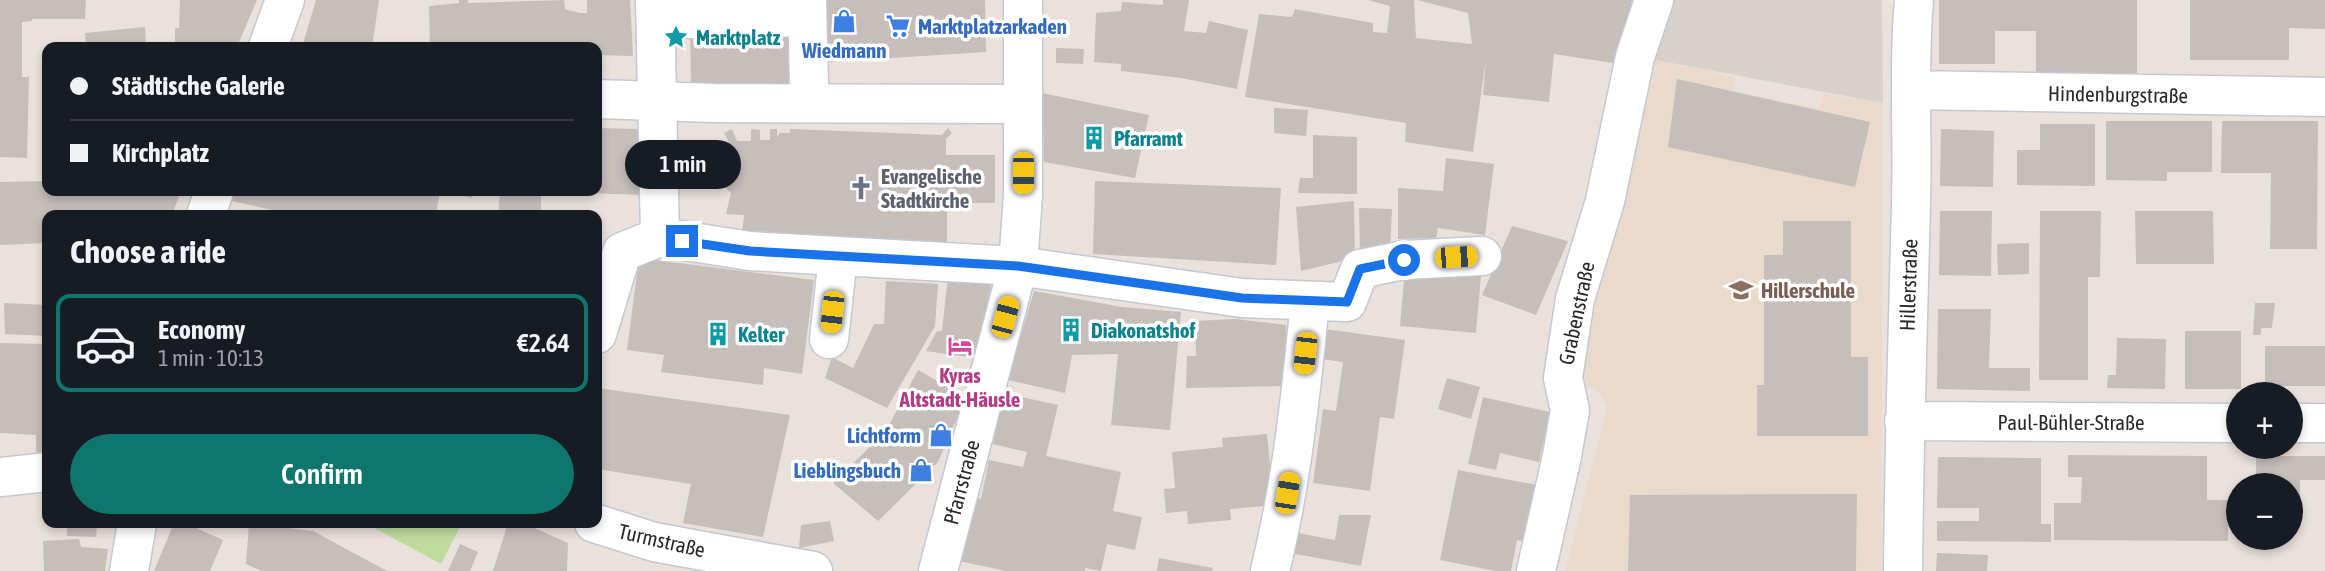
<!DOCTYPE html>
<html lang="en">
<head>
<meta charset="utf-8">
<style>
  :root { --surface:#171b24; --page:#242831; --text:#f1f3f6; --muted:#9ea1a6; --line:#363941; --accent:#0f766e }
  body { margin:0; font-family:"Asap Condensed",sans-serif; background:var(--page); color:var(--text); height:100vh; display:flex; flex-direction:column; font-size:26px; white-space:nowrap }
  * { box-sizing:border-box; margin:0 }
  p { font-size:23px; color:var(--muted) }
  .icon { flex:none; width:38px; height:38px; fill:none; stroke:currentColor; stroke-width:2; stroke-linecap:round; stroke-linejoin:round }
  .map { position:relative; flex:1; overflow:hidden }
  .drawer { position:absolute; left:42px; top:210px; width:560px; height:318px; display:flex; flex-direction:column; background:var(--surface); border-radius:14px; box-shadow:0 4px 10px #0003 }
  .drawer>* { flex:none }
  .hud { position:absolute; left:42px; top:42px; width:560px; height:154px; border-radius:14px; box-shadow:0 4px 10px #0003; display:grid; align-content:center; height:154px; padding:0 28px; background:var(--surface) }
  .fabs { position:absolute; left:2226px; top:382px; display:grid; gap:14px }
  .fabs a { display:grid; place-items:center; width:77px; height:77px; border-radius:50%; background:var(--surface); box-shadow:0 4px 10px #0003; font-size:35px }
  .end { position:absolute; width:32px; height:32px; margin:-16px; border:9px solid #1a73e8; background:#fff; box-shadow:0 0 0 4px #fff }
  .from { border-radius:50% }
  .bubble { position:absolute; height:49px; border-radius:24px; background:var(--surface); box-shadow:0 4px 10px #0003; font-size:23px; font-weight:600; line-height:49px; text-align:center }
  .car { position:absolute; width:21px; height:42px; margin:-21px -10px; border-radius:9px; box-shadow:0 0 5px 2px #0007; background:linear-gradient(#f5c518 24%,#345 0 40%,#f5c518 0 76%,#345 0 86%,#f5c518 0) }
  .hud b { display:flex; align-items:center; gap:24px; height:66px; font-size:26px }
  .hud b+b { border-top:2px solid var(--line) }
  .hud i { width:18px; height:18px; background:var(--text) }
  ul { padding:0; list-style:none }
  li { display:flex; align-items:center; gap:21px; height:98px; margin:0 14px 10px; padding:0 14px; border:4px solid transparent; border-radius:14px }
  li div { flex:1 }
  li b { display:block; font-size:26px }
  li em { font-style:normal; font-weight:600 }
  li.active { border-color:var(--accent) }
  li>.icon { width:63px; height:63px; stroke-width:1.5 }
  h2 { padding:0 28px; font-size:32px; line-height:84px }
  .primary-button { display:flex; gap:14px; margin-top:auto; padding:14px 28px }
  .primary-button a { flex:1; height:80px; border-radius:42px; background:var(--accent); color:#fff; font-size:28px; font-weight:600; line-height:80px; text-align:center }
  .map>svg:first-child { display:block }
  .education { fill:#eadacc }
  .green { fill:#c0dc9d }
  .plaza { fill:#d7d2ce }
  .building { fill:#c5bebb }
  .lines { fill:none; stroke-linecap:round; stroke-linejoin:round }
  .minor-casing { stroke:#c4c9d1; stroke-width:41 }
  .minor { stroke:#fff; stroke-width:38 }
  .route { stroke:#1a73e8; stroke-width:9 }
  .labels { text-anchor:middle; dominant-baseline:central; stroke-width:7; stroke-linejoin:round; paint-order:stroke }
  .shop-label { font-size:21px; font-weight:bold; fill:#366cbe; stroke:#fff; text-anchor:end }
  .culture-label { font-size:21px; font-weight:bold; fill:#0d838f; stroke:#fff; text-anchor:start }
  .street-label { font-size:21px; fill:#292929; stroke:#fff }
  .worship-label { font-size:21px; font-weight:bold; fill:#5b616d; stroke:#fff; text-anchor:start }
  .education-label { font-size:21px; font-weight:bold; fill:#785e54; stroke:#fff; text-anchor:start }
  .hotel-label { font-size:21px; font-weight:bold; fill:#b23c85; stroke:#fff }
</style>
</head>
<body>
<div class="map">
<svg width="2325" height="571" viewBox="0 0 2325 571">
  <rect width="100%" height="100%" fill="#eae1dc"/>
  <path class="education" d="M1645,58L1737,77L1733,91L1819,109L1824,94L1883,103L1881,571H1565L1607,407L1601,394L1580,382Z"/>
  <path class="green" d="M365,523H462L441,564Z"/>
  <path class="plaza" d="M1635,0H1882L1883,103L1645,58Z"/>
  <path class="building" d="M0,0H86L85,19H32V21L22,22V77H29L27,158L0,157Z
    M180,0H257L237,47H86L85,33L145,27L146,44H175V28H179Z
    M316,0H379L372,47H302Z
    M459,0H468V3L564,0L565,9L580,13H587V0H630L633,56L597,55V47H430L429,6L459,3Z
    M811,0H985L986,52L812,63Z
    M1163,0H1189L1184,31L1206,33L1209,21L1248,30L1237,89L1181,78L1121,71V64L1094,62L1096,13L1121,11L1122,2L1163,5Z
    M1368,0H1414L1416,38L1472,44L1468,13L1417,0H1632L1620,64L1554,54L1549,102L1483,95L1486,58L1473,152L1405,142L1406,123L1245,97L1259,14L1292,17L1295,9L1373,23V32L1387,33L1390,6Z
    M1939,0H2137V73H2036V31H1995V64H1939Z
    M2190,0H2325V29L2289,28V60H2190Z
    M796,21L797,84L691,86L690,23Z
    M1056,48L1084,49L1083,64L1056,63Z
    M1677,79L1870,122L1855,187L1668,147Z
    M1042,93L1149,115L1135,178L1044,162Z
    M1274,108L1308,110L1306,136L1274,133Z
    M2106,121H2212V172H2167V181L2106,180Z
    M2222,121H2318L2317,249H2270L2271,173H2221Z
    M2040,124H2095V186L2017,185V150H2040Z
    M597,128L639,129L642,195L587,193V191H597Z
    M948,128L952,133L946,139V155H995V203H947V242L742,235L744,215L726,214L731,193L719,181L710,184L708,177L717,174L719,160L708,156L711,150L721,153L730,145L724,133L732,129L737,141H751V129L760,130V140H770V129H777V137L780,133H790V129L942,135Z
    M1941,129L1994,131L1993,187L1940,186Z
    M1313,135L1357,137V194L1298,193L1300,178H1313Z
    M1446,158L1494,164L1485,235L1438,228L1436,238L1398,239V188L1443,191Z
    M47,181V191H181L172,215H47V243L0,245V182Z
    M1095,181L1281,188L1276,265L1093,254Z
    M236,191H440L436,215H295L232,201Z
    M444,191H473L472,198Z
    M500,191H541V215H498Z
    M1354,201L1355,258L1301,271L1296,207Z
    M1359,208L1392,209L1390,250L1360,253Z
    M1940,211H1992L1991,276L1939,275Z
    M2040,211H2101L2100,277H2088V380H2039Z
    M2135,211H2213L2214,264H2136Z
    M1783,221H1851V357H1868V436H1757V385H1764V255H1783Z
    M1512,226L1568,241L1536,315L1482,295Z
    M2029,243V274L1998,275L1997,244Z
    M639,258L814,280L802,374L764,368L763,385L661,372L664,355L627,350Z
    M1405,269L1481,275L1476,333L1400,326Z
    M948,276L993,279L974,358L926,351L937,331H942Z
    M886,281L938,284L935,326L887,408L825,378L832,357L853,368L874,324H884Z
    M1034,291L1122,307L1181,312L1170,430L1111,425L1118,354L1072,355L1065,393L1008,380Z
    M4,303L47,305V336L5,334Z
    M2255,303H2275L2272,328H2261V335H2253Z
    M1938,309H1991L1989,368H2030V391L1937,389Z
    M1235,319L1286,325V386L1186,388L1187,356H1196L1195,321Z
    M1318,328L1405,340L1394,419L1380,417L1370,491L1313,483L1323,409L1336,411L1343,362L1314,358Z
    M2185,331H2241V389H2185Z
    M2117,338L2166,339L2165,389L2107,388L2108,375H2116Z
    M0,343L47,344V455L36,456V435L0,433Z
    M2265,346H2325V386H2265Z
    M918,370L966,397L938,462L878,521L833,483L886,431Z
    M1447,378L1480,387L1471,419L1438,409Z
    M597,388L790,415L763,537L683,523L691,484L597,469Z
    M1004,393L1058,405L1046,456L1121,472L1113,511L1142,517L1135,550L1107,544L1101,571L1085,568V571H1006L959,561L973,497L981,499L989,460L1023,467L1027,452L993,444Z
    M1483,397L1550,412L1539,462L1500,453L1496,470L1468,464Z
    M1267,434L1274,505L1230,509L1231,520L1188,524L1187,511L1166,513L1164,489L1175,488L1172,452L1223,447L1222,438Z
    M2068,455L2207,456V500H2228V541L2054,540V503H2081L2082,477H2068Z
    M2256,456H2325V480H2300V514H2291V485H2256Z
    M1938,457L2041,458V524H2051V542L1937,541V521H1979V508H1937Z
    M1458,470L1537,485L1526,542L1517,540L1511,571H1496L1440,560Z
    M1857,494L1856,571H1628L1630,495Z
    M1339,515H1371L1361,566L1290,553L1298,533L1335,540Z
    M830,521L834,541L799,548L801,525Z
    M67,523H97L96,537L67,536Z
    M174,523H185L223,540L210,571H154Z
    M249,523L313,531L387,571H262L246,564Z
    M508,523H523L568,543L567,571H493Z
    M79,539L81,547L108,549L105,571H44L43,541Z
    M460,544L478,552L470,571H448Z
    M1937,553L1988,555L1987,571H1936Z
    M1159,558L1213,568L1212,571H1157Z"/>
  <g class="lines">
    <g class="minor-casing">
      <path id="minor" d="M655,0L660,237
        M681,0V19L802,17
        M807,0L809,84
        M268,47L285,0
        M1911,90L2325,97
        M597,99L714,103L1022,104
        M206,215L214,191
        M597,334L622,252L660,237L750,251L1018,266L1242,298L1347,302L1360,269L1404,260L1482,256
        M829,339L838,257
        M1904,421L2238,423
        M2291,423H2325
        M0,477L47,472
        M594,523L654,542L813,571
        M129,571L137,523
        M938,571L1018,266L1023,195V0
        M1270,571C1292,482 1301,393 1310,302
        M1536,571L1562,456L1570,410L1563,378L1575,299L1605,201L1635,57L1654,0
        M1903,571C1904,448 1908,326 1911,203C1913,135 1908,67 1914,0"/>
    </g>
    <use href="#minor" class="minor"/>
  </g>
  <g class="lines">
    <path class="route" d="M682,241L750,251L1018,266L1242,298L1347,302L1360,269L1404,260"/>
  </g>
  <defs>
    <g id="shop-bare" transform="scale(1.89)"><path d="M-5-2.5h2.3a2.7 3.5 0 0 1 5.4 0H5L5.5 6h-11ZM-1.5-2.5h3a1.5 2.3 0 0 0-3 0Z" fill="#3f7fe0" stroke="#fff" stroke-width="2.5" paint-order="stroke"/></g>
    <g id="supermarket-bare" transform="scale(1.89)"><path d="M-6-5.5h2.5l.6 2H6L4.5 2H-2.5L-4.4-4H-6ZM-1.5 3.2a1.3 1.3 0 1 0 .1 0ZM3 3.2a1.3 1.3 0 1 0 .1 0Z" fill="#3f7fe0" stroke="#fff" stroke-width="2.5" paint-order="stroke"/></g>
    <g id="sight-bare" transform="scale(1.89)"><path d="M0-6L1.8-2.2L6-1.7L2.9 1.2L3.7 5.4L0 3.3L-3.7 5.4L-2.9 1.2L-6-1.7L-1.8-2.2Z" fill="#0f9aa8" stroke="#fff" stroke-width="2.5" paint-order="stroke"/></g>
    <g id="building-bare" transform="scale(1.89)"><path d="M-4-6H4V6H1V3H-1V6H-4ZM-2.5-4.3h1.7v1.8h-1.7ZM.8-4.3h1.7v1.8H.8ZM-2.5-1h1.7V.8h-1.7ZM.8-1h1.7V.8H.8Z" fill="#0f9aa8" stroke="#fff" stroke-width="2.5" paint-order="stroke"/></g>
    <g id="church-bare" transform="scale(1.89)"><path d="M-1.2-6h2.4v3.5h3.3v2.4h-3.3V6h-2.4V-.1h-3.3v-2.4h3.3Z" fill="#6b7280" stroke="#fff" stroke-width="2.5" paint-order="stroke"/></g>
    <g id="school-bare" transform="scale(1.89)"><path d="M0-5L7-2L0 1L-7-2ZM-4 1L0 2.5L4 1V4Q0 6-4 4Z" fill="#8d6e63" stroke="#fff" stroke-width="2.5" paint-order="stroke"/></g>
    <g id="hotel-bare" transform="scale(1.89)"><path d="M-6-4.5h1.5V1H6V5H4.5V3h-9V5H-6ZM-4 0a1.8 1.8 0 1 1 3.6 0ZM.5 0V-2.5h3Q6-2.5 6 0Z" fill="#d1479c" stroke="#fff" stroke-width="2.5" paint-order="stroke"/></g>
  </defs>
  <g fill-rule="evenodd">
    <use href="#shop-bare" x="844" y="21"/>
    <use href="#supermarket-bare" x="898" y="26"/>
    <use href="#sight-bare" x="676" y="37"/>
    <use href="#building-bare" x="1094" y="138"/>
    <use href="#church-bare" x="861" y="188"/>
    <use href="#school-bare" x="1741" y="290"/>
    <use href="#building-bare" x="1071" y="330"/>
    <use href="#building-bare" x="718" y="334"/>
    <use href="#hotel-bare" x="960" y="346"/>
    <use href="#shop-bare" x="941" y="435"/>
    <use href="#shop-bare" x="921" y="470"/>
  </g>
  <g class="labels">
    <g class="shop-label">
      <text x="918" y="26" text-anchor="start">Marktplatzarkaden</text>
      <text x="844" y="50" text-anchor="middle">Wiedmann</text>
      <text x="921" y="435">Lichtform</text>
      <text x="901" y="470">Lieblingsbuch</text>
    </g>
    <g class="culture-label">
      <text x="696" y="37">Marktplatz</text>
      <text x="1114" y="138">Pfarramt</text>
      <text x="1091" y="330">Diakonatshof</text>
      <text x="738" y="334">Kelter</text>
    </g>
    <g class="street-label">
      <text transform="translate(2118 94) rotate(1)">Hindenburgstraße</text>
      <text transform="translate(1908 285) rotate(-88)">Hillerstraße</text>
      <text transform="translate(1576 313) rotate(-78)">Grabenstraße</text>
      <text x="2071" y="422">Paul-Bühler-Straße</text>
      <text transform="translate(961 482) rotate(-75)">Pfarrstraße</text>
      <text transform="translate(662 540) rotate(13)">Turmstraße</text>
    </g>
    <g class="worship-label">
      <text x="881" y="176">Evangelische<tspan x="881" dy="24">Stadtkirche</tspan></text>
    </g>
    <g class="education-label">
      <text x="1761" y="290">Hillerschule</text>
    </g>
    <g class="hotel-label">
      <text x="960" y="375">Kyras<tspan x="960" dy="24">Altstadt-Häusle</tspan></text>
    </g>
  </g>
</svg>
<div class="fabs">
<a>+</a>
<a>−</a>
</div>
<i class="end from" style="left:1404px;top:260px"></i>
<i class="end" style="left:682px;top:241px"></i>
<div class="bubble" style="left:625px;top:140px;width:116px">1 min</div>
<i class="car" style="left:1023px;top:173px;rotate:180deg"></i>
<i class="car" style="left:1456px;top:257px;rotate:87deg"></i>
<i class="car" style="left:832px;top:312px;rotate:186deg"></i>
<i class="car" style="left:1005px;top:317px;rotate:15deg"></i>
<i class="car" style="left:1305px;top:353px;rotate:186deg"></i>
<i class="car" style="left:1287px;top:493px;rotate:9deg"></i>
<div class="hud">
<b><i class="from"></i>Städtische Galerie</b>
<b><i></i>Kirchplatz</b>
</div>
<section class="drawer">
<h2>Choose a ride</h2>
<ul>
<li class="active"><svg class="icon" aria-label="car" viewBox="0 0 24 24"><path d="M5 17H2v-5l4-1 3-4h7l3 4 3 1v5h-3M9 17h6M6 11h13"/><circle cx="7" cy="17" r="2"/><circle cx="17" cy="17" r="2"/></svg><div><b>Economy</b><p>1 min · 10:13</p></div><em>€2.64</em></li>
</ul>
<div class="primary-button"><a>Confirm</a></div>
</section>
</div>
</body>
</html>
